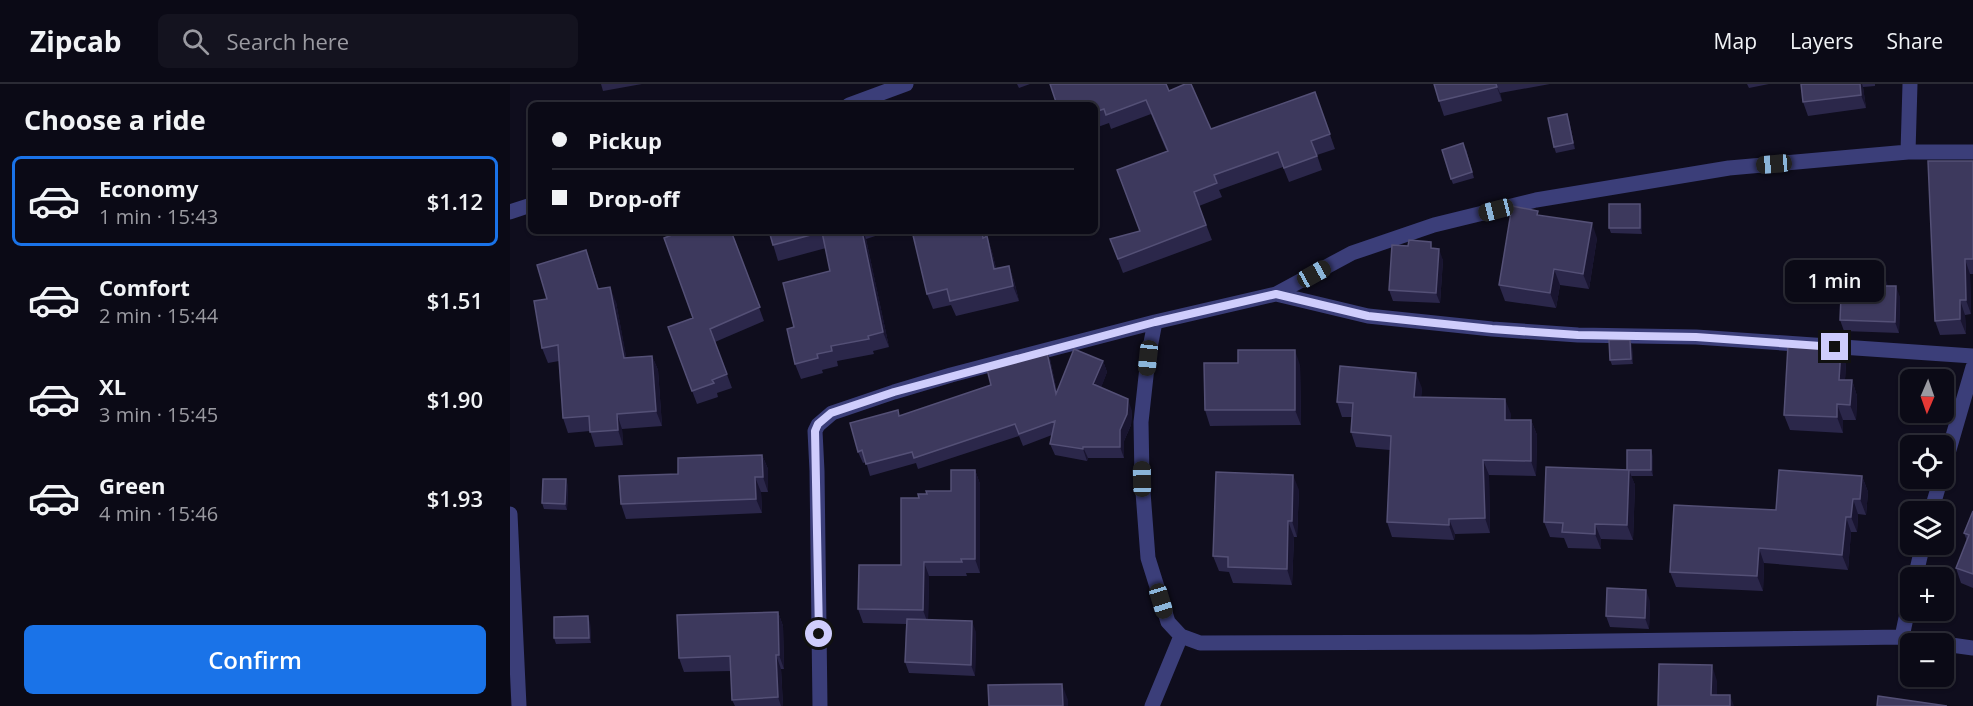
<!DOCTYPE html>
<html lang="en">
<head>
<meta charset="utf-8">
<style>
  :root { --surface:#0b0a16; --page:#14131f; --text:#f1f3f6; --muted:#9a9aa1; --line:#2b2b35; --accent:#1a73e8 }
  body { margin:0; font-family:"Open Sans",sans-serif; background:var(--page); color:var(--text); height:100vh; display:flex; flex-direction:column; font-size:22px; white-space:nowrap }
  * { box-sizing:border-box; margin:0 }
  p { font-size:20px; color:var(--muted) }
  .icon { flex:none; width:33px; height:33px; fill:none; stroke:currentColor; stroke-width:2; stroke-linecap:round; stroke-linejoin:round }
  .map { position:relative; flex:1; overflow:hidden }
  .details { display:flex; flex-direction:column; background:var(--surface); width:510px }
  .details>* { flex:none }
  .guide { position:absolute; left:18px; top:18px; width:570px; height:132px; border-radius:9px; box-shadow:0 2px 4px #0004,0 0 0 2px var(--line); display:grid; align-content:center; height:132px; padding:0 24px; background:var(--surface) }
  .needle { width:39px; rotate:182deg }
  .tools { position:absolute; left:1390px; top:285px; display:grid; gap:12px }
  .tools a { display:grid; place-items:center; width:54px; height:54px; border-radius:9px; background:var(--surface); box-shadow:0 2px 4px #0004,0 0 0 2px var(--line); font-size:30px }
  .end { position:absolute; width:27px; height:27px; margin:-14px; border:8px solid #cfcdfc; background:#111; box-shadow:0 0 0 3px #111 }
  .from { border-radius:50% }
  .bubble { position:absolute; height:42px; border-radius:9px; background:var(--surface); box-shadow:0 2px 4px #0004,0 0 0 2px var(--line); font-size:20px; font-weight:600; line-height:42px; text-align:center }
  .car { position:absolute; width:18px; height:36px; margin:-18px -9px; border-radius:8px; box-shadow:0 0 4px 2px #0007; background:linear-gradient(#222 24%,#8ab4d8 0 40%,#222 0 76%,#8ab4d8 0 86%,#222 0) }
  .guide b { display:flex; align-items:center; gap:21px; height:57px; font-size:22px }
  .guide b+b { border-top:2px solid var(--line) }
  .guide i { width:15px; height:15px; background:var(--text) }
  ul { padding:0; list-style:none }
  li { display:flex; align-items:center; gap:18px; height:90px; margin:0 12px 9px; padding:0 12px; border:3px solid transparent; border-radius:9px }
  li div { flex:1 }
  li b { display:block; font-size:22px }
  li em { font-style:normal; font-weight:600 }
  li.current { border-color:var(--accent) }
  li>.icon { width:54px; height:54px; stroke-width:1.5 }
  h2 { padding:0 24px; font-size:27px; line-height:72px }
  .cta { display:flex; gap:12px; margin-top:auto; padding:12px 24px }
  .cta a { flex:1; height:69px; border-radius:9px; background:var(--accent); color:#fff; font-size:24px; font-weight:600; line-height:69px; text-align:center }
  header { display:flex; align-items:center; gap:36px; box-sizing:border-box; height:84px; padding:0 30px; background:var(--surface); border-bottom:2px solid var(--line) }
  header strong { font-size:28px }
  nav { display:flex; gap:33px; margin-inline-start:auto; font-size:21px }
  .search { width:420px; height:54px; background:var(--page); display:flex; align-items:center; gap:15px; box-sizing:border-box; padding:0 21px; border-radius:9px; color:var(--muted); font-size:22px }
  main { display:flex; flex:1; min-height:0 }
  .map>svg:first-child { display:block }
  .lines { fill:none; stroke-linecap:round; stroke-linejoin:round }
  .street { stroke:#3b3e79; stroke-width:15 }
  .wall { fill:#2b274a }
  .shaded-wall { fill:#191530 }
  .building { fill:#3d395d; stroke:#545076; stroke-width:1.5 }
  .route { stroke:#cfcdfc; stroke-width:8 }
</style>
</head>
<body>
<header>
<strong>Zipcab</strong>
<div class="search"><svg class="icon" aria-label="search" viewBox="0 0 24 24"><circle cx="10" cy="10" r="6"/><path d="M15 15l6 6"/></svg>Search here</div>
<nav><a>Map</a><a>Layers</a><a>Share</a></nav>
</header>
<main>
<section class="details">
<h2>Choose a ride</h2>
<ul>
<li class="current"><svg class="icon" aria-label="car" viewBox="0 0 24 24"><path d="M5 17H2v-5l4-1 3-4h7l3 4 3 1v5h-3M9 17h6M6 11h13"/><circle cx="7" cy="17" r="2"/><circle cx="17" cy="17" r="2"/></svg><div><b>Economy</b><p>1 min · 15:43</p></div><em>$1.12</em></li>
<li><svg class="icon" aria-label="car" viewBox="0 0 24 24"><path d="M5 17H2v-5l4-1 3-4h7l3 4 3 1v5h-3M9 17h6M6 11h13"/><circle cx="7" cy="17" r="2"/><circle cx="17" cy="17" r="2"/></svg><div><b>Comfort</b><p>2 min · 15:44</p></div><em>$1.51</em></li>
<li><svg class="icon" aria-label="car" viewBox="0 0 24 24"><path d="M5 17H2v-5l4-1 3-4h7l3 4 3 1v5h-3M9 17h6M6 11h13"/><circle cx="7" cy="17" r="2"/><circle cx="17" cy="17" r="2"/></svg><div><b>XL</b><p>3 min · 15:45</p></div><em>$1.90</em></li>
<li><svg class="icon" aria-label="car" viewBox="0 0 24 24"><path d="M5 17H2v-5l4-1 3-4h7l3 4 3 1v5h-3M9 17h6M6 11h13"/><circle cx="7" cy="17" r="2"/><circle cx="17" cy="17" r="2"/></svg><div><b>Green</b><p>4 min · 15:46</p></div><em>$1.93</em></li>
</ul>
<div class="cta"><a>Confirm</a></div>
</section>
<div class="map">
<svg width="1463" height="622" viewBox="0 0 1463 622">
  <rect width="100%" height="100%" fill="#0f0d1d"/>
  <g class="lines">
    <path class="street" d="M339,21L396,0
      M1398,68L1400,0
      M0,128L21,121
      M766,210L858,232L982,245L1068,251L1186,253L1463,272
      M645,238L638,274L631,338L632,395L638,474L658,538L671,552L690,559L1021,558L1392,553L1434,560
      M1434,383L1463,283
      M1421,428L1431,394
      M0,430L9,622
      M1405,494L1413,460
      M1392,553L1401,510
      M1434,560L1463,564
      M310,622L307,387L305,347L308,341L322,329L384,308L441,291L645,238L766,210L842,169L924,141L1026,116L1219,84L1398,68H1463
      M642,622L671,552"/>
  </g>
  <path class="wall" d="M91,0H132L93,7Z
    M507,0H520L509,4Z
    M924,0H1040L990,9L992,17L934,32L929,17Z
    M1237,0H1259L1239,4Z
    M1291,0H1365V2L1353,3L1356,24L1298,32L1293,18Z
    M659,7L701,45L805,8L825,65L807,71L812,86L779,98L773,83L709,106L712,113L689,122L702,156L613,189L600,155L630,147L657,68L641,30L601,45L599,39L585,44V21Z
    M1059,36L1065,65L1046,69L1044,63Z
    M956,65L964,94L943,100L941,95Z
    M1463,77V190H1460L1461,230L1455,231L1456,250L1430,251L1425,237Z
    M1132,126V150L1101,149L1099,144Z
    M1030,131L1087,154L1079,205L1050,201L1046,224L995,217L989,201Z
    M221,147L254,237L205,258L222,304L207,309L208,313L187,320L158,243L183,234Z
    M259,147H381L356,155L379,263L363,267L364,270L327,277L328,282L312,286L313,289L291,295L285,280L284,243L320,187L316,164L268,177Z
    M477,152L482,168L486,184L499,182L504,197L509,217L446,232L441,221L423,225L417,210L475,153Z
    M923,164L933,176L930,219L883,217L879,206Z
    M76,166L89,205L106,218L116,273L142,272L148,286L152,342L112,345L113,361L85,363L80,347L58,349L53,334L49,277L38,279L32,264Z
    M1378,202L1390,213L1389,249L1334,247L1330,236Z
    M1120,256L1122,262L1123,280L1102,281L1100,276Z
    M1331,264L1336,279L1335,296H1342L1347,312L1346,336H1333V349L1280,346L1274,331Z
    M540,275L547,308L593,277L597,288L591,303L622,327L621,341L614,357V374H578L577,377L545,371L540,360L542,351L513,362L509,352L408,385L406,379L360,392L356,378L353,379L348,368L390,332L481,301Z
    M790,281L791,341L700,342L695,326Z
    M912,304L911,313L1001,330L1000,336H1021L1027,351L1026,392L979,391L980,449L945,450L944,456L882,453L877,438L880,366L846,363L841,348L842,333H832L827,318Z
    M252,371L258,385V408H251L252,429L116,435L111,420L168,390Z
    M1143,372V392H1121L1125,401L1123,456L1091,455V465L1058,464L1054,454L1040,453L1034,438L1117,386Z
    M465,386L470,400V489H456L457,492H419L418,535L466,548L465,592L399,589L395,578L396,540L353,539L348,525L391,481L417,410L441,407Z
    M1352,392L1358,408L1356,431L1348,430L1347,448H1341L1338,486L1254,479L1253,507L1166,503L1160,488L1266,426Z
    M58,401L57,426L34,425L32,419Z
    M789,406L787,453H784L782,501L723,499L719,488L709,487L703,472Z
    M1463,427V504L1451,499L1446,484L1457,457L1454,449Z
    M1140,517L1139,545L1100,543L1096,532Z
    M268,528L273,542L274,585H271L273,622H225L222,616L221,587L174,588L169,574Z
    M80,538L81,559L46,560L44,554Z"/>
  <path class="shaded-wall" d="M986,0L990,9L992,17L987,3Z
    M1350,0H1352L1353,3L1356,24L1351,11Z
    M1057,30L1059,36L1065,65L1063,59Z
    M1130,120L1132,126V150L1130,144Z
    M1082,139L1087,154L1079,205L1073,190Z
    M352,147H353L356,155L379,263L373,248Z
    M477,152L482,168L490,200L484,185Z
    M929,165L933,176L930,219L926,209Z
    M1455,175L1460,190L1461,230L1456,216Z
    M499,182L504,197L509,217L503,202Z
    M1044,185L1050,201L1046,224L1040,209Z
    M1374,191L1378,202H1373Z
    M1386,202L1390,213L1389,249L1385,238Z
    M100,203L106,218L119,288L114,274Z
    M1450,216L1455,231L1456,250L1450,235Z
    M1120,256L1122,262L1123,280L1121,275Z
    M536,264L540,275L550,322L546,310Z
    M1331,264L1336,279L1334,311L1329,296Z
    M785,266L790,281L791,341L785,326Z
    M142,272L148,286L152,342L146,327Z
    M593,277L597,288L588,312L583,300Z
    M906,289L912,304L910,328L904,313Z
    M1342,296L1347,312L1346,336L1340,321Z
    M618,315L622,327L621,341L614,357V374L610,363V346Z
    M995,315L1001,330L1000,351L995,336Z
    M1327,320L1333,336V349L1327,333Z
    M107,330L112,345L113,361L108,346Z
    M1021,336L1027,351L1026,392L1021,377Z
    M573,363L578,374L577,377L573,365Z
    M1141,366L1143,372V392L1141,386Z
    M252,371L258,385V408L253,393Z
    M973,376L979,391L980,449L975,434Z
    M465,386L470,400V489L465,475Z
    M1119,386L1125,401L1123,456L1117,441Z
    M783,391L789,406L787,453L782,437Z
    M1352,392L1358,408L1356,431L1350,415Z
    M245,393L251,408L252,429L246,415Z
    M56,395L58,401L57,426L55,420Z
    M1343,415L1348,430L1347,448L1341,433Z
    M1336,433L1341,448L1338,486L1332,471Z
    M939,435L945,450L944,456L939,441Z
    M778,437L784,453L782,501L777,485Z
    M1085,440L1091,455V465L1085,450Z
    M1249,464L1254,479L1253,507L1247,492Z
    M414,478L419,492L418,540L413,526Z
    M1136,506L1140,517L1139,545L1135,534Z
    M268,528L273,542L274,585L269,571Z
    M78,532L80,538L81,559L79,554Z
    M462,537L466,548L465,592L461,581Z
    M266,571L271,585L273,622H271L268,613Z
    M1202,581L1207,597V622L1201,611Z
    M552,600L558,616V622H553Z
    M1220,611L1224,622H1220Z"/>
  <path class="building" d="M540,0H656L659,7L675,0H681L701,45L805,8L820,50L801,57L807,72L774,84L768,68L704,91L707,99L684,108L696,141L608,175L600,155L630,147L607,86L658,67L636,16L596,31L594,25L585,28V21H547Z
    M924,0H986L987,3L929,17Z
    M1291,0H1350L1351,11L1293,18Z
    M1057,30L1063,59L1044,63L1038,34Z
    M953,59L962,88L941,95L932,66Z
    M1418,77H1463V175H1455L1456,216H1450V235L1425,237Z
    M1099,120H1130V144H1099Z
    M1002,122L1028,127L1027,131L1082,139L1073,190L1044,185L1040,209L989,201Z
    M166,147H221L250,223L200,245L217,290L202,296L204,299L182,307L158,243L183,234L154,154L167,149Z
    M259,147H352L373,248L358,252L359,255L321,262L322,267L307,270L308,274L285,280L277,245L284,243L273,199L320,187L312,148L263,161Z
    M402,147H472L473,154L477,152L484,185L499,182L503,202L440,217L437,205L417,210Z
    M899,156L921,158V164L929,165L926,209L879,206L882,161L898,162Z
    M76,166L88,205L100,203L114,274L142,272L146,327L107,330L108,346L80,348L79,332L53,334L48,261L32,264L24,217L37,215L27,181Z
    M1332,189L1374,191L1373,202H1386L1385,238L1330,236Z
    M1099,256H1120L1121,275L1100,276Z
    M1278,261L1331,264L1329,296H1342L1340,321L1327,320V333L1274,331Z
    M536,264L546,310L564,265L593,277L583,300L618,315L617,330L610,346V363H573V365L540,360L545,337L509,350L505,340L404,374L402,368L356,380L352,366L348,368L340,339L388,326L389,332L481,301L476,281L506,275V272Z
    M728,266H785V326H695L694,279H728Z
    M830,282L906,289L904,313L995,315V336H1021V377L973,376L975,434L939,435V441L877,438L881,352L841,348L843,319L827,318Z
    M1117,366H1141V386H1117Z
    M252,371L253,393H245L246,415L111,420L109,392L168,390V374Z
    M1036,383L1119,386L1117,441L1085,440V450L1052,448L1053,439L1034,438Z
    M441,386H465V475H451L452,478H414L413,526L348,525L349,481H391V414H409L408,410H417L416,407H441Z
    M1269,386L1352,392L1350,415H1343L1341,433H1336L1332,471L1249,464L1247,492L1160,488L1164,421L1266,426Z
    M706,388L783,391L782,437H778L777,485L718,483V473L703,472Z
    M33,395H56L55,420L32,419Z
    M1463,427V490L1446,484L1459,451L1454,449Z
    M1097,504L1136,506L1135,534L1096,532Z
    M268,528L269,571H266L268,613L222,616L220,572L169,574L167,531Z
    M78,532L79,554H44V533Z
    M397,535L462,537L461,581L395,578Z
    M1149,580L1202,581L1201,611H1220V622H1148Z
    M552,600L553,622H479L478,601Z
    M1368,612L1437,622H1367Z"/>
  <g class="lines">
    <path class="route" d="M309,550L305,347L308,340L321,329L384,308L645,238L766,210L858,232L982,245L1068,251L1186,253L1325,263"/>
  </g>
</svg>
<div class="tools">
<a><svg class="needle" viewBox="-14 -14 28 28"><path d="M0-13l5 13h-10z" fill="#e53935"/><path d="M0 13l5-13h-10z" fill="#9a9aa1"/></svg></a>
<a><svg class="icon" aria-label="locate" viewBox="0 0 24 24"><circle cx="12" cy="12" r="6"/><path d="M12 2v4M12 18v4M2 12h4M18 12h4"/></svg></a>
<a><svg class="icon" aria-label="layers" viewBox="0 0 24 24"><path d="M12 4l9 5-9 5-9-5zM3 14l9 5 9-5"/></svg></a>
<a>+</a>
<a>−</a>
</div>
<i class="end from" style="left:309px;top:550px"></i>
<i class="end" style="left:1325px;top:263px"></i>
<div class="bubble" style="left:1275px;top:176px;width:99px">1 min</div>
<i class="car" style="left:1264px;top:80px;rotate:265deg"></i>
<i class="car" style="left:986px;top:126px;rotate:256deg"></i>
<i class="car" style="left:804px;top:190px;rotate:61deg"></i>
<i class="car" style="left:638px;top:274px;rotate:186deg"></i>
<i class="car" style="left:632px;top:395px;rotate:359deg"></i>
<i class="car" style="left:651px;top:517px;rotate:163deg"></i>
<div class="guide">
<b><i class="from"></i>Pickup</b>
<b><i></i>Drop-off</b>
</div>
</div>
</main>
</body>
</html>
